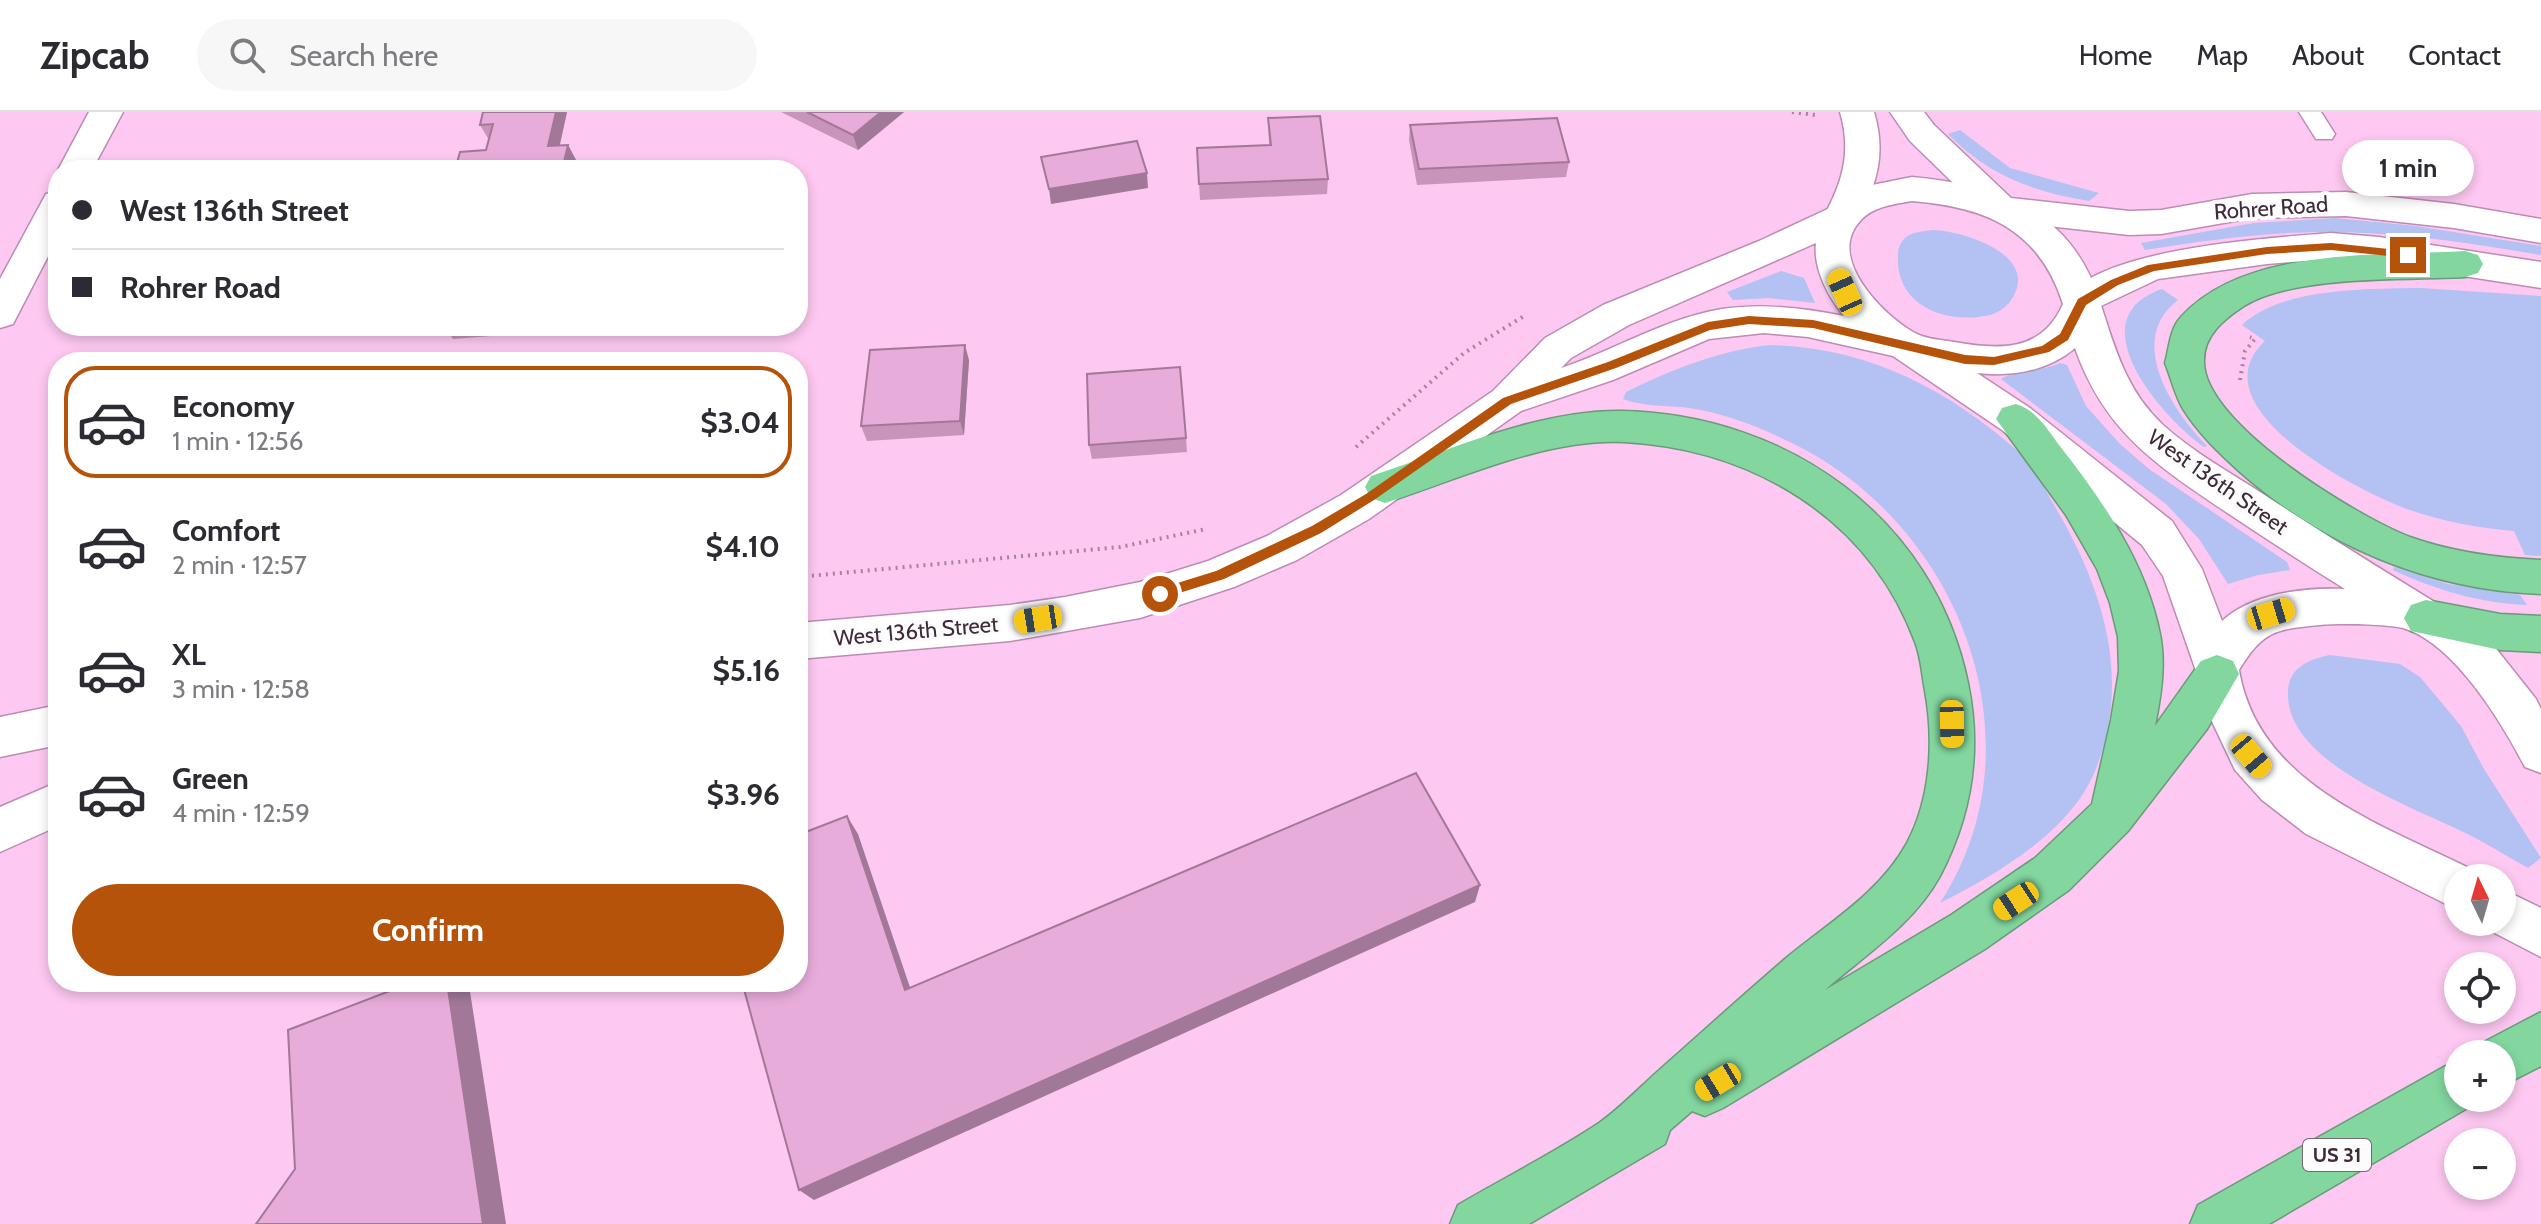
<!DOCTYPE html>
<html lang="en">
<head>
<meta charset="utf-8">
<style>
  :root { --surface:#fff; --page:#f7f7f7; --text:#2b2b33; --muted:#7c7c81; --line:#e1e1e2; --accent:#b45309 }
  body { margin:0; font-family:Cabin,sans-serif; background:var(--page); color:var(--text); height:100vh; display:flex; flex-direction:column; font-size:30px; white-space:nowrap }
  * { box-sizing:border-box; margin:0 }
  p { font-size:26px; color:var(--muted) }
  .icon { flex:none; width:44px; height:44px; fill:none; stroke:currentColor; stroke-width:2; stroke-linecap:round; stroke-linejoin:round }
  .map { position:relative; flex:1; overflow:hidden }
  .panel { position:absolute; left:48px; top:240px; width:760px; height:640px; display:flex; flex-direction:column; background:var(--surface); border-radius:32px; box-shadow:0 4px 12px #0003 }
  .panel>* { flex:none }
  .guide { position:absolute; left:48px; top:48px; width:760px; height:176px; border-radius:32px; box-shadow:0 4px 12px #0003; display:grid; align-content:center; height:176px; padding:0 24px; background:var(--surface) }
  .needle { width:52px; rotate:355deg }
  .buttons { position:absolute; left:2444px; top:752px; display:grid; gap:16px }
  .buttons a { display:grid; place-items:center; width:72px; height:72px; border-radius:50%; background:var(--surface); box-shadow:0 4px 12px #0003; font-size:40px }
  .end { position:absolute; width:36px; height:36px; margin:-18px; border:10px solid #b45309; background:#fff; box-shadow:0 0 0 4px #fff }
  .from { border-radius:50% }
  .bubble { position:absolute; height:56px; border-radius:28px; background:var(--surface); box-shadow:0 4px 12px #0003; font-size:26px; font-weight:700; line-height:56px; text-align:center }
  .car { position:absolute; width:24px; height:48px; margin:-24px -12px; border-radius:10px; box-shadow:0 0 6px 2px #0007; background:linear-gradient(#f5c518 24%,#345 0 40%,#f5c518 0 76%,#345 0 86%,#f5c518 0) }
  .guide b { display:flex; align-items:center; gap:28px; height:76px; font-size:30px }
  .guide b+b { border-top:2px solid var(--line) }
  .guide i { width:20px; height:20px; background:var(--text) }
  ul { padding:14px 0 0; list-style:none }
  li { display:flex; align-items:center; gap:24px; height:112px; margin:0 16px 12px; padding:0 8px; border:4px solid transparent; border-radius:32px }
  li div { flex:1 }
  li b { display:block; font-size:30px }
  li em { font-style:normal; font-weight:700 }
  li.on { border-color:var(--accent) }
  li>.icon { width:72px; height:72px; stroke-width:1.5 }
  .cta { display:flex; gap:16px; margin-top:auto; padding:16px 24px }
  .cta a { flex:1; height:92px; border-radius:48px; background:var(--accent); color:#fff; font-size:32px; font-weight:700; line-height:92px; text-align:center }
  header { display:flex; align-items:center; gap:48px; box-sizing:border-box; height:112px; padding:0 40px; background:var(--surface); border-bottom:2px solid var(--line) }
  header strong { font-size:38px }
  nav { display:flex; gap:44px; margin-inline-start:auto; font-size:28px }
  .search { width:560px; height:72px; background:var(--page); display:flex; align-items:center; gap:20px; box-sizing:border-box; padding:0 28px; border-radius:44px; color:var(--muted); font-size:30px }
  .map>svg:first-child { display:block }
  .green { fill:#b4c1f3 }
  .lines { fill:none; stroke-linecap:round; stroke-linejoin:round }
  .lane-casing { stroke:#bd8cb3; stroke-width:3 }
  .street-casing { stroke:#bd8cb3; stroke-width:3 }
  .secondary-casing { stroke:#bd8cb3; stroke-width:3 }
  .highway-casing { stroke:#6a9a7b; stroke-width:3 }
  .path { stroke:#a982a0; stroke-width:4; stroke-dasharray:2 5; stroke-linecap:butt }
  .lane { fill:#fff; fill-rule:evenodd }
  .street { fill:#fff; fill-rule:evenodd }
  .secondary { fill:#fff; fill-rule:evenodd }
  .highway { fill:#82d69e; fill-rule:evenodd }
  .wall { fill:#c894bc }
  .shaded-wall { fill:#a27899 }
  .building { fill:#e8acdb; stroke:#a27899; stroke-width:2 }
  .route { fill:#b45309 }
  .labels { text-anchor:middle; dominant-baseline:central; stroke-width:8; stroke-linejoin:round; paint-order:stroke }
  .shield { fill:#fcfcfc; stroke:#776974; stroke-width:2 }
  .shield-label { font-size:20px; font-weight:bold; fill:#3e2a3a }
  .street-label { font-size:22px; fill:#3e2a3a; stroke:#fcfcfc }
</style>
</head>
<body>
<header>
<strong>Zipcab</strong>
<div class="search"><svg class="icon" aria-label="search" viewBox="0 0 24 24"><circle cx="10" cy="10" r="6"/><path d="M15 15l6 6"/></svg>Search here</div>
<nav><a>Home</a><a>Map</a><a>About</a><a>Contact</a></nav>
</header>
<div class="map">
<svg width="2541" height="1112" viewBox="0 0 2541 1112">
  <rect width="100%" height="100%" fill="#fdc8f1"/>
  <path class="green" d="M1960,18L2010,56L2099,81L2089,89C2033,80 1988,63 1948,22Z
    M2335,106L2416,114L2541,134V143C2466,130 2392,119 2315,120C2258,121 2201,129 2145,138L2141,131L2254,111Z
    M1933,118C1963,119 2038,142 2013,185C2008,194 2000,200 1990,203C1946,213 1895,194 1898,143C1898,135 1901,128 1909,123C1916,120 1925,119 1933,118Z
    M1781,159L1804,166L1815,191L1768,186L1733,188L1727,180Z
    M2421,176L2541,184V444L2525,443L2514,419C2478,416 2441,409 2407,397C2358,379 2194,295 2265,229L2242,213C2282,175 2369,177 2421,176Z
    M2162,177L2178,188C2125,228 2173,300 2207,334L2204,335C2163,306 2075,207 2162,177Z
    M1771,233C1869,236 1948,277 2021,342C2035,355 2044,377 2054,393C2102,474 2133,566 2095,659C2070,720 1996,763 1940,791C2045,629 1959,412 1792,331C1759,315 1725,301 1689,296C1668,293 1642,295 1623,287L1626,280C1671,258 1720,238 1771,233Z
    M2060,251L2067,253L2086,294L2120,332L2149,357L2287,450L2290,458L2258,463L2228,472L2199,427L2166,392L2001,267C2011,259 2044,259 2060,251Z
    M2394,455L2448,472L2520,483L2527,493C2479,491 2436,478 2393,458Z
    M2330,543L2400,552L2420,565L2461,614L2484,657L2541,746L2528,756C2505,743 2483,729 2459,718C2408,693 2284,649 2288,579C2289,555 2310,547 2330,543Z"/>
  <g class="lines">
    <g class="lane-casing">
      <path id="lane" d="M2299,0H2321L2335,22L2332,27H2316Z"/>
    </g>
    <g class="street-casing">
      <path id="street" d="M1840,0H1874C1886,40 1878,73 1856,109L1844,112L1832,109L1826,100C1844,67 1851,37 1840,0Z
        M1890,0H1924L1934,13L2011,86L2129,99L2161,98L2252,82L2346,80L2454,92L2541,107V131L2454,116L2346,104L2252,106L2161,122L2129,123L2002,109L1987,104L1910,29Z
        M2331,121L2379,125L2541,150V176L2379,151L2331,147L2267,152L2158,167L2082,203L2069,199L2063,190C2095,136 2271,126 2331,121Z"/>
    </g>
    <g class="secondary-casing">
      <path id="secondary" d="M89,0H123L92,58H58Z
        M1912,65C2000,73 2072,99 2100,190C2115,237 2126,278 2163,313C2193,340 2229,360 2263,382C2329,425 2397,467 2464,508L2494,534L2536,587L2541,597V661L2525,655C2502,611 2456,534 2406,517C2392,512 2336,511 2320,513C2275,517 2263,519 2239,558C2258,673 2383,713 2475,759L2478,766H2458V798L2306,722L2262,688L2235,658L2199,582L2195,556L2163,464L2142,433L2002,318L1893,244L1808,225L1764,221L1709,227L1613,268L1521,299L1369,407L1297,448L1234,475L1140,506L1010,529L798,547V511L1010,493L1065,485L1140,470L1208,449L1267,424L1341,383L1493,279L1545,226L1603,193L1759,129L1834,94L1862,75ZM1912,89C1986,95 2039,117 2063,192C2042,240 2000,238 1954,230C1942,228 1924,227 1913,220C1882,202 1825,145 1861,108C1874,94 1895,92 1912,89ZM1816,131C1813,156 1828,185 1844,204C1804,196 1763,191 1722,197C1666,206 1615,238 1561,256L1571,246L1629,213ZM2075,236C2104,319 2156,353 2226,400C2265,426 2305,452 2345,477C2306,475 2252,481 2222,509L2202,457L2172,409L2030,296L1977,261C2012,265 2048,259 2075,236Z
        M58,79V125L13,212L0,216V167L46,82Z
        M58,593V633L0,645V605Z
        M58,670V714L0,740V695Z
        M2502,777L2541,796V845L2485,816L2482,810H2502Z"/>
    </g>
    <g class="highway-casing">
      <path id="highway" d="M2465,139L2478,143L2483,152L2478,161L2465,165C2407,168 2293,163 2244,194C2224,207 2203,224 2204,250C2204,312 2358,405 2410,425C2452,440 2497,446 2541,448V482C2429,478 2324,434 2240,360C2219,341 2198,321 2183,297C2175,283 2171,266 2165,251C2169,237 2170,216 2181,205C2244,135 2378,144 2465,139Z
        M2016,292C2036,298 2047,317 2059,333C2103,389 2146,451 2160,522C2166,552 2161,584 2155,614L2201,549L2217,543L2233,549L2239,562L2207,617L2128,719L2069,778L1985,837L1723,996L1705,1004L1692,999L1670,1018L1665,1032L1529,1112H1450L1458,1093C1504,1066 1554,1041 1599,1011C1619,997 1638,977 1657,960C1700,922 1742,884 1785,847C1828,811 1879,782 1907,731C1931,686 1934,628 1925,579C1922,563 1921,545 1915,530C1869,406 1753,337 1624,330C1546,326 1459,367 1385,391L1371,386L1365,375L1371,364C1449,338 1539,298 1621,299C1787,302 1934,406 1968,571C1982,639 1972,703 1940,764C1913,813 1866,842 1825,878L1951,803L2035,746L2092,692L2111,608L2119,559L2118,525L2110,491L2097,457L2066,403L1996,307L2002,296Z
        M2426,488L2500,502L2541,504V540L2500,538L2411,519L2404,506L2411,493Z
        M2541,900V954L2502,974V942H2479L2484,930Z
        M2458,947V986H2479L2476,991L2269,1112H2190L2198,1093Z"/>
    </g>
    <path class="path" d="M1792,0L1815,3
      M2240,268L2245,239L2255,227L2250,225
      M1356,335L1464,241L1524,204
      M798,465L1120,435L1206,417"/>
    <use href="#lane" class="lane"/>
    <use href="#street" class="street"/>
    <use href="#secondary" class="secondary"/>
    <use href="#highway" class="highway"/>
  </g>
  <path class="wall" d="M483,0H567L560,33H568L576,48L574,58H455L486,38L489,28L480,13Z
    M781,0H904L858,38Z
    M1268,6L1328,67L1327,82L1200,88L1197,36L1269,33Z
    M1410,13L1569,50L1566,65L1417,73L1409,28Z
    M444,214H542L541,220L453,227Z
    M969,248L964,323L867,329L861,314Z
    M1186,326L1187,340L1092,347L1089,333Z"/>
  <path class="shaded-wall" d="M556,0H567L556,49L548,34Z
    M881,0H904L858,38L853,23Z
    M568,33L576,48L574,58H562Z
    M1147,61L1148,76L1051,92L1049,77Z
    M965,233L969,248L964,323L960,309Z
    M847,704L858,722L916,893L905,878Z
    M1480,773L1475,790L814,1088L799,1078Z
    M447,870H465L469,873L506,1112H483Z"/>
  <path class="building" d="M483,0H556L548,34L568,33L562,58H455L460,40L486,38L493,12L480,13Z
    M807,0H881L853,23Z
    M1320,4L1328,67L1199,72L1197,36L1271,33L1268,6Z
    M1557,6L1569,50L1419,57L1410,13Z
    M1137,29L1147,61L1049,77L1041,45Z
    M965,233L960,309L861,314L870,238Z
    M1180,255L1186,326L1089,333L1087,262Z
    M1416,661L1480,773L799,1078L742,870H798V723L847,704L905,878Z
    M413,870H447L483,1112H256L295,1057L288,918Z"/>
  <path class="route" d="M2331,131L2408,139L2413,143L2408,146L2331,138L2267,142L2154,159L2118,173L2086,193L2068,228L2049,240L1994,253L1965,252L1813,216L1749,212L1710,218L1616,256L1511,292L1374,388L1321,421L1224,467L1160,487L1154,482L1155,478L1216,459L1312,414L1366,382L1503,286L1608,250L1708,210L1749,204L1813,208L1965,243L1994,245L2042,234L2060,222L2078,187L2111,168L2148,153L2267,135Z"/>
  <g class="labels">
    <rect class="shield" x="2303" y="1027" width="68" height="32" rx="6"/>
    <g class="shield-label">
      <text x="2337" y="1043">US 31</text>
    </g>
    <g class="street-label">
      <text transform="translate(2271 96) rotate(-4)">Rohrer Road</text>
      <text transform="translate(2218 370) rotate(35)">West 136th Street</text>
      <text transform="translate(916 519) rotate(-5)">West 136th Street</text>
    </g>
  </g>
</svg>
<div class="buttons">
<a><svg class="needle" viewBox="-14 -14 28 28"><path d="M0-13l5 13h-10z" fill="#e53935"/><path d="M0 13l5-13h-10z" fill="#7c7c81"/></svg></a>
<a><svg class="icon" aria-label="locate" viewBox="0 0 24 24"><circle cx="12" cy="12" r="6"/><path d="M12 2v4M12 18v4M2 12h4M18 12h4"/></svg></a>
<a>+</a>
<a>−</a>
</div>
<i class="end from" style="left:1160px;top:482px"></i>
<i class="end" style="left:2408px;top:143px"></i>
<div class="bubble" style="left:2342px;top:28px;width:132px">1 min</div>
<i class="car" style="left:1845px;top:180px;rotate:336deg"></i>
<i class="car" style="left:2271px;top:502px;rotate:73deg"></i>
<i class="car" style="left:1038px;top:507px;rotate:261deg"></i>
<i class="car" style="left:1952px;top:612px;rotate:179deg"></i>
<i class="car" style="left:2251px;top:644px;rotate:140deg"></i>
<i class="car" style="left:2016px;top:789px;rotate:237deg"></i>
<i class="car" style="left:1718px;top:970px;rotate:239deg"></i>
<div class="guide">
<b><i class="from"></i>West 136th Street</b>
<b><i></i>Rohrer Road</b>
</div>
<section class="panel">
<ul>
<li class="on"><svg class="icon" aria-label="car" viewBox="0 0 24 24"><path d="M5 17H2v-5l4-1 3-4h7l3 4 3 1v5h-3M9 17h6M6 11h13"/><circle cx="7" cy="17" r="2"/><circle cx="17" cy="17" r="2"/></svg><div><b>Economy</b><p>1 min · 12:56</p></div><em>$3.04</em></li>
<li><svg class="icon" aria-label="car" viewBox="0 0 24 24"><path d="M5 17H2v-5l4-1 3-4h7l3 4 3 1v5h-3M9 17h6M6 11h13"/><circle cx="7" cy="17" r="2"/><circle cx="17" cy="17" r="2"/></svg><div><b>Comfort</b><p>2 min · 12:57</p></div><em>$4.10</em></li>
<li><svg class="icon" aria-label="car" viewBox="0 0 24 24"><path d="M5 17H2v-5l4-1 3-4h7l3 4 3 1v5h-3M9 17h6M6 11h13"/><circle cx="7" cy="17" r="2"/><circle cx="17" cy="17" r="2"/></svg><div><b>XL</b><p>3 min · 12:58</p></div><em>$5.16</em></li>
<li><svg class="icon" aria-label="car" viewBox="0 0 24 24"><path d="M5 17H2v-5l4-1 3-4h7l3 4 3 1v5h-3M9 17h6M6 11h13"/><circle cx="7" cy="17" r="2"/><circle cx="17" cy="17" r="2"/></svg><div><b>Green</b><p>4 min · 12:59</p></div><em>$3.96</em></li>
</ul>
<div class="cta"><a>Confirm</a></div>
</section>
</div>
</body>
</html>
